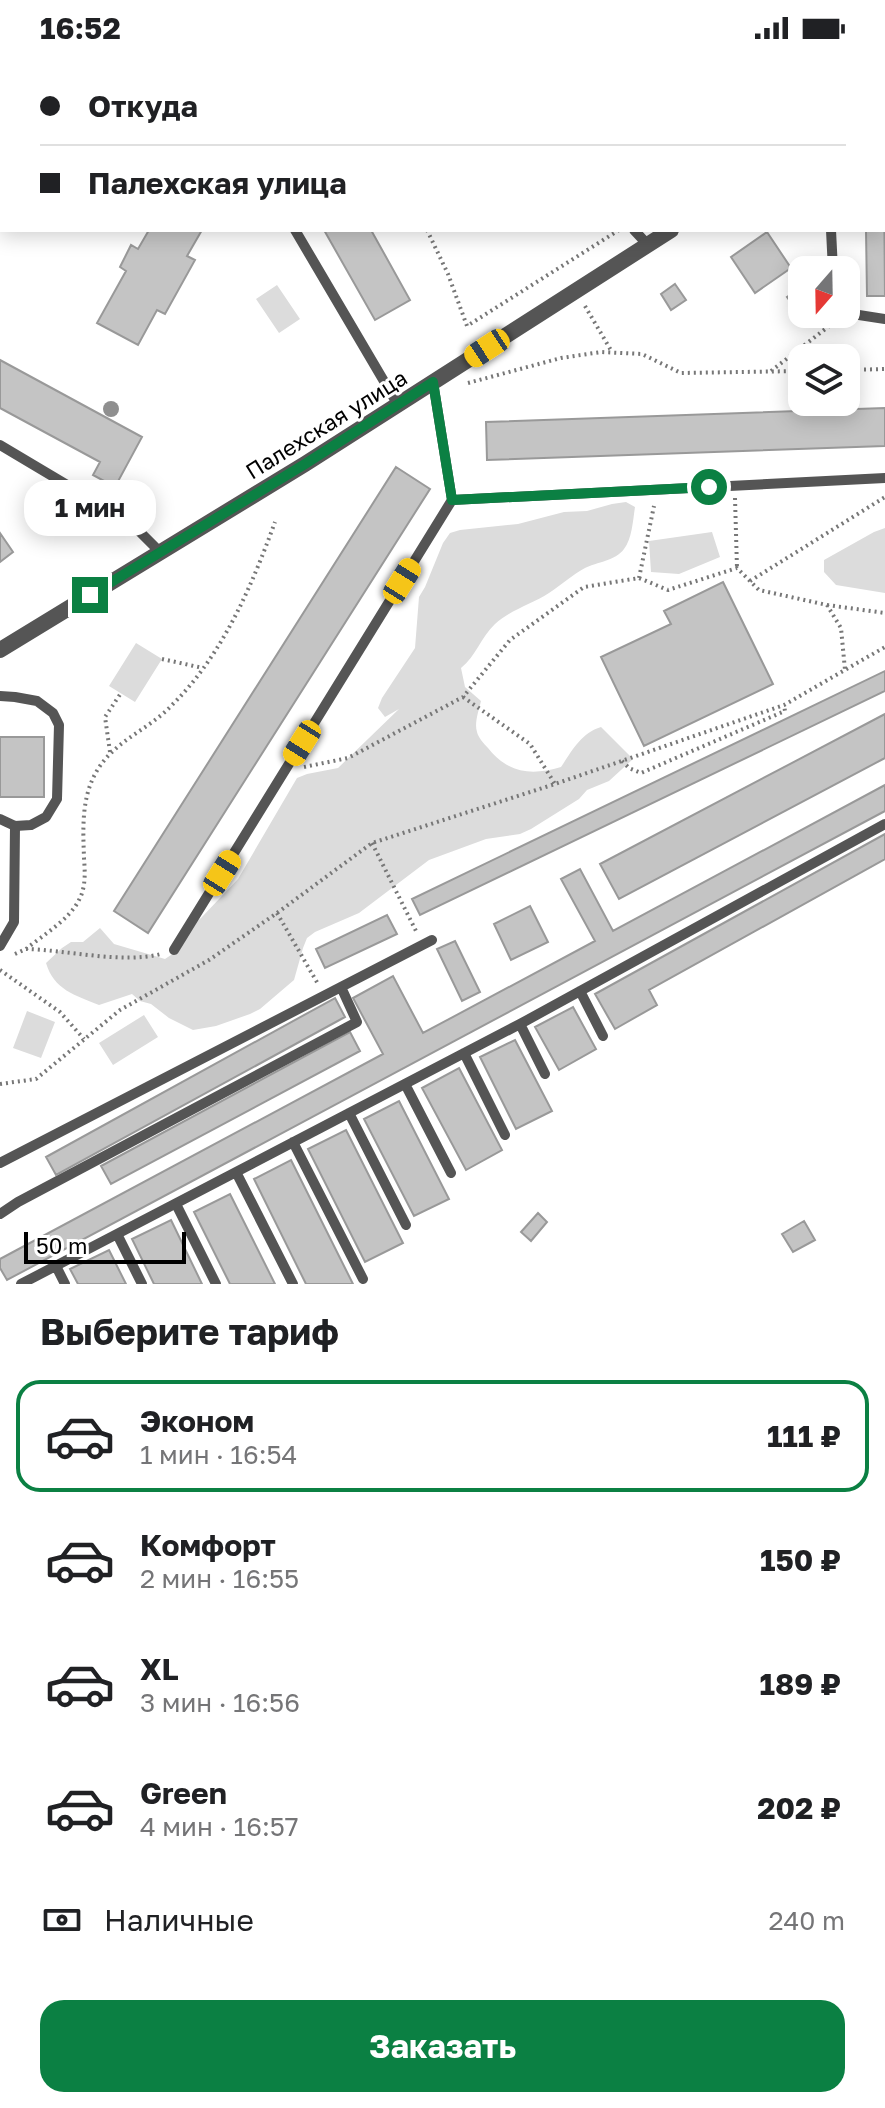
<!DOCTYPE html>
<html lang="ru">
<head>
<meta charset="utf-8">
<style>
  :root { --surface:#fff; --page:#f2f2f2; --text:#202124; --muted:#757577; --line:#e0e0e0; --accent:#0b8043 }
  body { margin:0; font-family:"Golos Text",sans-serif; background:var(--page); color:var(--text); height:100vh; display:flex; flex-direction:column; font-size:30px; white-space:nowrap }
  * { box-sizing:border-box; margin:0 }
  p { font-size:26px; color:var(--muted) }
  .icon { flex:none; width:44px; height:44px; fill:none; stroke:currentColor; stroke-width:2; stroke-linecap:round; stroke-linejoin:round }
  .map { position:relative; height:1228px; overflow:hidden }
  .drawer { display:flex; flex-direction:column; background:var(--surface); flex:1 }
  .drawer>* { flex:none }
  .guide { position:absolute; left:0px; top:0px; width:886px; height:176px; box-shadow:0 4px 20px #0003; display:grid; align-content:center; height:176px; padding:0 40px; background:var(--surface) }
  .needle { width:52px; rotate:200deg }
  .tools { position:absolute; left:788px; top:200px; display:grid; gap:16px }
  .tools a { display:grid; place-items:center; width:72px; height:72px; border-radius:16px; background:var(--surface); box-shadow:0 4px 20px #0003; font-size:40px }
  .scale { position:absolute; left:24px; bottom:20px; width:162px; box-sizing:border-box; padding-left:8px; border:4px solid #000; border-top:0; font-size:22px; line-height:28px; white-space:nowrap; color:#000; -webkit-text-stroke:6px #fff; paint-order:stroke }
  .end { position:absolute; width:36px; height:36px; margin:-18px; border:10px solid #0b8043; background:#fff; box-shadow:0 0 0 4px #fff }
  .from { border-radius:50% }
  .bubble { position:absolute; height:56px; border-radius:24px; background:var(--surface); box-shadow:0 4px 20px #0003; font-size:26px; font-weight:700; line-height:56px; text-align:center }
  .car { position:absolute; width:24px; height:48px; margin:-24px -12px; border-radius:10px; box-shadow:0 0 6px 2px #0007; background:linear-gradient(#f5c518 24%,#345 0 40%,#f5c518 0 76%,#345 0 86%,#f5c518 0) }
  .guide b { display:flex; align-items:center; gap:28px; height:76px; font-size:30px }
  .guide b+b { border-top:2px solid var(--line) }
  .guide i { width:20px; height:20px; background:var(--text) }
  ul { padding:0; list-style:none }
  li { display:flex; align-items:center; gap:24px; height:112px; margin:0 16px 12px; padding:0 24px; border:4px solid transparent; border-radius:24px }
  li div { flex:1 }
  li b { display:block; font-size:30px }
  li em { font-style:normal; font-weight:700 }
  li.active { border-color:var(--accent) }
  li>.icon { width:72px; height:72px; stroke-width:1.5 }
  h2 { padding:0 40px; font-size:36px; line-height:96px }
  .pay { display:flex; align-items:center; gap:20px; height:88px; padding:0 40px; font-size:30px }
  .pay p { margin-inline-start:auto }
  .cta { display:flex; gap:16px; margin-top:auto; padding:16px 40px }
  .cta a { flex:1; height:92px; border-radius:24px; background:var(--accent); color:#fff; font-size:32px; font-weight:700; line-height:92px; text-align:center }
  .status { display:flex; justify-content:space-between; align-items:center; height:56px; padding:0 40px; background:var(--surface); direction:ltr }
  .status svg { height:22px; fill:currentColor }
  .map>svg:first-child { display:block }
  .green { fill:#dcdcdc }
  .building { fill:#c4c4c4; stroke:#999; stroke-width:2 }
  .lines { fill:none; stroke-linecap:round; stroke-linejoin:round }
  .path { stroke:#777; stroke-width:4; stroke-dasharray:2 4; stroke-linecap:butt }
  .lane { stroke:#555; stroke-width:10 }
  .street { stroke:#555; stroke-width:16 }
  .tree { fill:#8f8f8f }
  .route { stroke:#0b8043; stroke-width:10 }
  .labels { text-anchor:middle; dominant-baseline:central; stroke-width:6; stroke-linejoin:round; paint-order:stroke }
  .street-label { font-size:22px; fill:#000; stroke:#fff }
</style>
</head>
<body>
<div class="status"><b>16:52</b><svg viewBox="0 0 49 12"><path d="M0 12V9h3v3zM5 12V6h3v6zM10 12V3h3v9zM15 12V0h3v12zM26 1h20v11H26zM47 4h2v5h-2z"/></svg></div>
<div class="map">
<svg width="885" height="1228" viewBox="0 0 885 1228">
  <rect width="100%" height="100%" fill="#fff"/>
  <path class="green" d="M277,229L300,263L279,277L256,243Z
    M626,446L635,451C633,464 632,483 624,493C615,505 597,506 585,512C572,519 561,529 549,537C532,548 510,554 495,568C481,581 476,600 461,612L465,631L481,645C479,654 474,667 477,676C478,681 484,688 488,692C508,717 531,720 561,711C572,695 581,677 601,671L633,703L609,725L587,734L579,743L531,773L520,778L486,783L429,804L359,857L315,876L307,882L303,892L294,924L260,953L250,958L216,970L193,974L169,962L151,948L140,945L132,938L99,949C75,939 54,934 46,907L62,892L71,886H83L100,872L114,888L165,903L174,897L184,876L201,862L238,823L297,722L307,718L338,712L399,653L385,661L378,652L382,642L415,592L419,541L425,531L443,487L450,477L460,474L518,468L564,456L587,455L612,448Z
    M885,472V537L836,529L824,516V504L874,476Z
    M712,476L720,501L679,518L651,516L649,485Z
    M136,587L162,603L135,646L109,630Z
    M27,955L55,966L41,1002L13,992Z
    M144,959L158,981L113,1009L99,987Z"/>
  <path class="building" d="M225,0H272L273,2H226Z
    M432,0H475L479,2H431Z
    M611,0H661L660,2H614Z
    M884,131L885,240H867L866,174H884Z
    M149,174H202L187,200L195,204L165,258L157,254L138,289L97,267L126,215L120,211L131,189L138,193Z
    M324,174H371L410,244L375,264Z
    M767,176L791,212L755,237L731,201Z
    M675,228L686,244L671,254L661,238Z
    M802,231V257L800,259L787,241Z
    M0,304L142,381L115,431L93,419L100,406L0,352Z
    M885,352V390L487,404L486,366Z
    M396,411L430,433L148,877L114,855Z
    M0,477L13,496L0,506Z
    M723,526L773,628L644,690L601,601L671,568L664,555Z
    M885,615V635L420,859L412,843Z
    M885,658V702L619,843L600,808Z
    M0,681H44V741H0Z
    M885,729V755L7,1224L0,1212V1203L383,998L353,942L393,920L423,977L595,885L561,823L580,813L613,875Z
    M885,778V803L649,934L657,949L615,973L595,938Z
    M530,850L548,886L511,904L494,868Z
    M387,859L397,878L325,912L316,893Z
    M455,885L480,936L462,945L437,893Z
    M335,942L345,961L56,1119L46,1101Z
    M573,951L596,993L559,1014L535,971Z
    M350,976L360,995L111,1128L101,1110Z
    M515,984L552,1055L516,1073L480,1001Z
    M459,1012L502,1094L466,1114L422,1032Z
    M399,1045L449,1143L414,1160L364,1063Z
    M346,1074L403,1187L365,1206L308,1093Z
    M291,1104L353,1228H306L254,1123Z
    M230,1138L275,1228H230L194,1156Z
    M538,1157L547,1166L531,1185L521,1176Z
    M171,1164L202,1228H154L132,1183Z
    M804,1165L815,1184L793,1196L782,1178Z
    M109,1194L126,1228H78L70,1213Z"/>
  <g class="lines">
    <path class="path" d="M340,0L341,2
      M704,0L705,2
      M427,174L448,218L467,270L619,174
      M585,250L612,296
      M846,314L885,313
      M771,315L833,267
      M468,327L561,302L601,296L642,298L681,317L802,315
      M735,442L737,512
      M639,522L654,450
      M750,525L885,441
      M827,549L885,557
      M162,603L203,612
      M463,641L530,688L555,728
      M110,696L105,661L121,637
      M622,705L629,712L641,717L785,655L784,649
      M304,711L348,702L463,641L510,584L584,531L639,522L668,534L737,512L759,534L827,549L841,572L845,614
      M372,787L417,877
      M277,857L318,928
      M26,893C43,879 69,864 79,844C86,831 85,816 84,802C83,772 81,740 98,713C116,684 148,674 171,650C222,600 251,532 275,466
      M15,898L26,893C67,894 122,908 161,898
      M0,914L60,956L84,983
      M0,1028L36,1023L120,954L209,904L277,857L372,787L555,728L784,649L885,591"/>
    <path class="lane" d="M192,0L194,2
      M884,89H885
      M295,174L398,349
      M634,174L648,189
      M831,174L833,214
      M846,257L885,263
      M0,389L131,467L160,496
      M452,444L885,422
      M0,640L15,641L37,645L53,657L59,669L57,743L46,761L31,769L15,770
      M0,763L15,770L14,866L0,890
      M174,894L452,444L433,326
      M580,935L603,980
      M520,968L545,1018
      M464,997L505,1079
      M405,1028L451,1117
      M349,1057L406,1169
      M293,1086L363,1223
      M0,1107L432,884
      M236,1116L293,1228
      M176,1148L216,1228
      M0,1158L18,1146L357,966L341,931
      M117,1178L142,1228
      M56,1210L65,1228
      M21,1228L520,968L885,768"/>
    <path class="street" d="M884,38L885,37
      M0,594L305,408L671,174"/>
  </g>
  <circle class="tree" cx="111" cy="353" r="8"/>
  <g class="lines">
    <path class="route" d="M90,539L305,408L433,326L452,444L709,431"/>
  </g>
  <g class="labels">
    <g class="street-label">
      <text transform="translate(326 368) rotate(-32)">Палехская улица</text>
    </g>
  </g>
</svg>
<div class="tools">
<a><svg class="needle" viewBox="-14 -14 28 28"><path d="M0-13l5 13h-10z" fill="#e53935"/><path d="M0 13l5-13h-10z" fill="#757577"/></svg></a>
<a><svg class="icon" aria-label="layers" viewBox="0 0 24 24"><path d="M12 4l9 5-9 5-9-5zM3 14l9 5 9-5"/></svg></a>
</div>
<div class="scale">50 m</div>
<i class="end from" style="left:709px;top:431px"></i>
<i class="end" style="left:90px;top:539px"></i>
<div class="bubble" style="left:24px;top:424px;width:132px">1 мин</div>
<i class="car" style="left:487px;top:292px;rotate:237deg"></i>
<i class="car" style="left:402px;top:525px;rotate:32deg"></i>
<i class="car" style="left:302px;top:687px;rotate:212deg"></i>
<i class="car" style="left:222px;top:817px;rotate:32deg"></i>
<div class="guide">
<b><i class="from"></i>Откуда</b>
<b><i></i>Палехская улица</b>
</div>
</div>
<section class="drawer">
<h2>Выберите тариф</h2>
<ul>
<li class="active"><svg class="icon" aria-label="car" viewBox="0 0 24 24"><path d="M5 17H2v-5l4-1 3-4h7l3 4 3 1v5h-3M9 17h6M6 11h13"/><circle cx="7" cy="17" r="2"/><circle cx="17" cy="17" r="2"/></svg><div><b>Эконом</b><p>1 мин · 16:54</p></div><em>111 ₽</em></li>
<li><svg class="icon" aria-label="car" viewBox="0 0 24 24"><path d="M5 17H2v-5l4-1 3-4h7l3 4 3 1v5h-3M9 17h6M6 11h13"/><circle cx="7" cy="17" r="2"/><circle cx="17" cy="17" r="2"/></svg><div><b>Комфорт</b><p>2 мин · 16:55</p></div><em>150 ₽</em></li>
<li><svg class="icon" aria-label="car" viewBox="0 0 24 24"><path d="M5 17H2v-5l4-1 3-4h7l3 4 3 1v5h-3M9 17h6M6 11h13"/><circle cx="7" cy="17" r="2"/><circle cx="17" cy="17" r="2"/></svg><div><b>XL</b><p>3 мин · 16:56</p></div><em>189 ₽</em></li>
<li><svg class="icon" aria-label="car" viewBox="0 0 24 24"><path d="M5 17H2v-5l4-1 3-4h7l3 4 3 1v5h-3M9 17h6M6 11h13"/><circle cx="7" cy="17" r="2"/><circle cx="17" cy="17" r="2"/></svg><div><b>Green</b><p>4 мин · 16:57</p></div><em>202 ₽</em></li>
</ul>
<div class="pay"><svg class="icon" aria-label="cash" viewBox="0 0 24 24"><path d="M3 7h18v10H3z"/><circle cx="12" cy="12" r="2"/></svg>Наличные<p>240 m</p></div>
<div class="cta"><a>Заказать</a></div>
</section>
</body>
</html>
